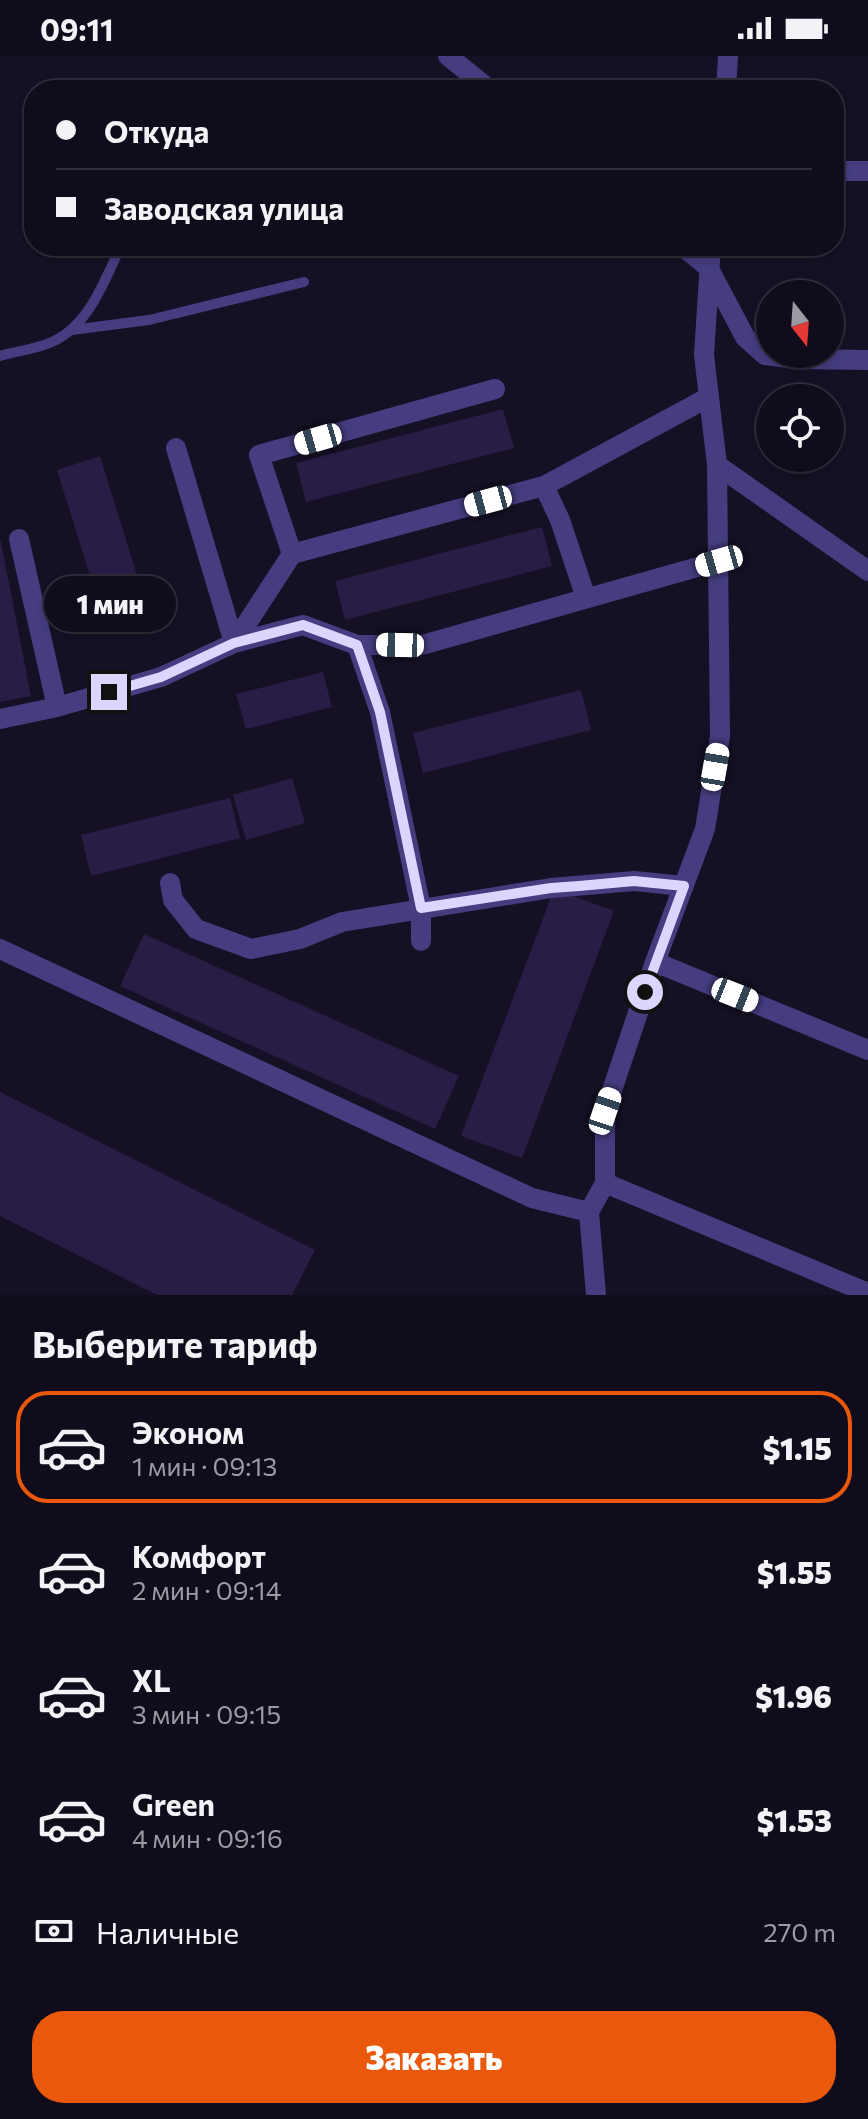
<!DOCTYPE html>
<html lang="ru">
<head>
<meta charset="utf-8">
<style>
  :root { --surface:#100c1b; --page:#1e1a28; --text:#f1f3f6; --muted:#9c9ba3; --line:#302c3a; --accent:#ea580c }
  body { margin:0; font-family:Commissioner,sans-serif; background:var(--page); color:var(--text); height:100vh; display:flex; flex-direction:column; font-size:30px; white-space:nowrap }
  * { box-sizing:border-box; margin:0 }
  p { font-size:26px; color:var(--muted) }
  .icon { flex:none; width:44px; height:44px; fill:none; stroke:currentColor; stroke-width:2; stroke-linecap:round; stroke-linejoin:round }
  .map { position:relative; height:1239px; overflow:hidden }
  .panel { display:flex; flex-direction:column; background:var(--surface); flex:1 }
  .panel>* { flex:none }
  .hud { position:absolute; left:24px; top:24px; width:820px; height:176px; border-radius:32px; box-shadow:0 4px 12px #0003,0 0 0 2px var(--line); display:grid; align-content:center; height:176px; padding:0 32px; background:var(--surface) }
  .needle { width:52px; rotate:163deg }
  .controls { position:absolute; left:756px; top:224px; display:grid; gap:16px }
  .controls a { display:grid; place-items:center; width:88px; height:88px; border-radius:50%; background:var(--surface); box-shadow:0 4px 12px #0003,0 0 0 2px var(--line); font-size:40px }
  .end { position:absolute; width:36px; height:36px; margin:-18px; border:10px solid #ddd5fd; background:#111; box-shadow:0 0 0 4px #111 }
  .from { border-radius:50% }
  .bubble { position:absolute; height:56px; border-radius:28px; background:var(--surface); box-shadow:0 4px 12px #0003,0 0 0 2px var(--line); font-size:26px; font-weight:800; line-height:56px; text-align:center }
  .car { position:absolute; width:24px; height:48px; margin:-24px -12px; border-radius:10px; box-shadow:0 0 6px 2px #0007; background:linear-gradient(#fff 24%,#345 0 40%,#fff 0 76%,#345 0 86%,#fff 0) }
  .hud b { display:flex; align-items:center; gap:28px; height:76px; font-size:30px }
  .hud b+b { border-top:2px solid var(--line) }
  .hud i { width:20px; height:20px; background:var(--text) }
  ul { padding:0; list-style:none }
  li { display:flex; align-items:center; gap:24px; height:112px; margin:0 16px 12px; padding:0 16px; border:4px solid transparent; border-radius:32px }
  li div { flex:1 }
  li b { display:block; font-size:30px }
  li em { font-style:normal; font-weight:800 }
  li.current { border-color:var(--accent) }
  li>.icon { width:72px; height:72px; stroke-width:1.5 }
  h2 { padding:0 32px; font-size:36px; line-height:96px }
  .pay { display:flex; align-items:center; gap:20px; height:88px; padding:0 32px; font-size:30px }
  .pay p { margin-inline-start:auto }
  .primary-button { display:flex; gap:16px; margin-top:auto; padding:16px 32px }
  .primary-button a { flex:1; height:92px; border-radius:32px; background:var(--accent); color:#fff; font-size:32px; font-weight:800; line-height:92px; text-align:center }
  .status { display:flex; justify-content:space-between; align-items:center; height:56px; padding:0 40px; background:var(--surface); direction:ltr }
  .status svg { height:22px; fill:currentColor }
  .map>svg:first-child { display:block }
  .building { fill:#281d44 }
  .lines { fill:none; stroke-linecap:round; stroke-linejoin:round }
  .service { stroke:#453d80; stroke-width:10 }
  .minor { stroke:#453d80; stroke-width:20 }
  .route { stroke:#ddd5fd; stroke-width:10 }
</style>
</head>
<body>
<div class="status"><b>09:11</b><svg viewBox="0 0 49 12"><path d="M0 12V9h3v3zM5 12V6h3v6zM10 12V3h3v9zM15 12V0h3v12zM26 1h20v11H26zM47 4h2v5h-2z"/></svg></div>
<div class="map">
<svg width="868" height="1239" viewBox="0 0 868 1239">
  <rect width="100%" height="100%" fill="#151024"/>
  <path class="building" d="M503,353L514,392L306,446L296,407Z
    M100,400L151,564L108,578L57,414Z
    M542,471L552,510L345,564L335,525Z
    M0,486H1L31,640L0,646Z
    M323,616L332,651L246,673L236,638Z
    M581,634L591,674L423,717L413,677Z
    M292,722L305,767L246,784L233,739Z
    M230,742L240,782L91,820L81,779Z
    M554,833L614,855L522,1102L461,1080Z
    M144,878L459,1020L435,1073L120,930Z
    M0,1036L315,1194L292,1239H157L0,1160Z"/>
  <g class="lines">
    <path class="service" d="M72,274L149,264L304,226
      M0,300C17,295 38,293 54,285C90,268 105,223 121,190"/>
    <path class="minor" d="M448,0L490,34
      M726,34L728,0
      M834,115H868
      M682,190L708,211L745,281L765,299L796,303L868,304
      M176,392L234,587
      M717,409L868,515
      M544,430L560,464L586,542
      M19,483L57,651
      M292,498L259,399L495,333
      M234,587L292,498L544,430L709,341
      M357,589H422L719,505
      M0,663L57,651L161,621L234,587L303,569L357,589L380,656L421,852V885
      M170,827L173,844L196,873L251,893L300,883L342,866L551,832L634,825L684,830
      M0,893L532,1142L589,1156
      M655,906L868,994
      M605,1127L868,1237
      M596,1239L589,1156L605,1127V1055L655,906L705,773L720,680L717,409L704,299L711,190"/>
  </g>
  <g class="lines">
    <path class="route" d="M109,636L161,621L234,587L303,569L357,589L380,656L421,852L551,832L579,830L634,825L684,830L645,936"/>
  </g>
</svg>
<div class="controls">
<a><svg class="needle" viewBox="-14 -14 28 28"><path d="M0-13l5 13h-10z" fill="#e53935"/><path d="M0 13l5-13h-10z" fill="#9c9ba3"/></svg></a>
<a><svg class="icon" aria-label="locate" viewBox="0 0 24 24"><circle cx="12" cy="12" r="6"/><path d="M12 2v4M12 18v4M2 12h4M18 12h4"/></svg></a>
</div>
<i class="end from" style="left:645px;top:936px"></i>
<i class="end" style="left:109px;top:636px"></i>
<div class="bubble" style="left:44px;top:520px;width:132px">1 мин</div>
<i class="car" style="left:318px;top:383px;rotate:254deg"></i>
<i class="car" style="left:488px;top:445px;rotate:255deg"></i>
<i class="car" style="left:719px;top:505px;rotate:254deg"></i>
<i class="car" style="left:400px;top:589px;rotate:271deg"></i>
<i class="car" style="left:715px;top:711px;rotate:10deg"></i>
<i class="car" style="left:735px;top:939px;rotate:112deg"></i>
<i class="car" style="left:605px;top:1055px;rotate:19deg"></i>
<div class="hud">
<b><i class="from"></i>Откуда</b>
<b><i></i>Заводская улица</b>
</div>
</div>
<section class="panel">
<h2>Выберите тариф</h2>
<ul>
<li class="current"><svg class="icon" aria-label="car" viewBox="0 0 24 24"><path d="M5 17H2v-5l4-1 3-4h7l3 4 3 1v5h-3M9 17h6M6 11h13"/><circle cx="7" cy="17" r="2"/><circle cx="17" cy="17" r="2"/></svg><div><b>Эконом</b><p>1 мин · 09:13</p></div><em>$1.15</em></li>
<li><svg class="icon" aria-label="car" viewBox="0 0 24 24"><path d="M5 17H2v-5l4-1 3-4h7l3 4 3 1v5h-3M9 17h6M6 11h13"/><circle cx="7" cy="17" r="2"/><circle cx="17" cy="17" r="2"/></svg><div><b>Комфорт</b><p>2 мин · 09:14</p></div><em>$1.55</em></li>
<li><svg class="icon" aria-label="car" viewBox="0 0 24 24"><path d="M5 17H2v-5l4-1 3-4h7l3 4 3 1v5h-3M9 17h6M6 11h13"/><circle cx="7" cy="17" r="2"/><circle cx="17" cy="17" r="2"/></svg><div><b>XL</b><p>3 мин · 09:15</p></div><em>$1.96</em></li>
<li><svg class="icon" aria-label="car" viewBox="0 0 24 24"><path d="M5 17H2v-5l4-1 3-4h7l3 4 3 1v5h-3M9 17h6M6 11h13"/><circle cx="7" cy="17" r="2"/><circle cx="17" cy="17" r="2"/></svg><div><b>Green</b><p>4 мин · 09:16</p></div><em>$1.53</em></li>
</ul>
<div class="pay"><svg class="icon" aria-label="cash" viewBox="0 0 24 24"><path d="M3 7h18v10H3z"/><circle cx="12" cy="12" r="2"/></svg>Наличные<p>270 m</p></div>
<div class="primary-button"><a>Заказать</a></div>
</section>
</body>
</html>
